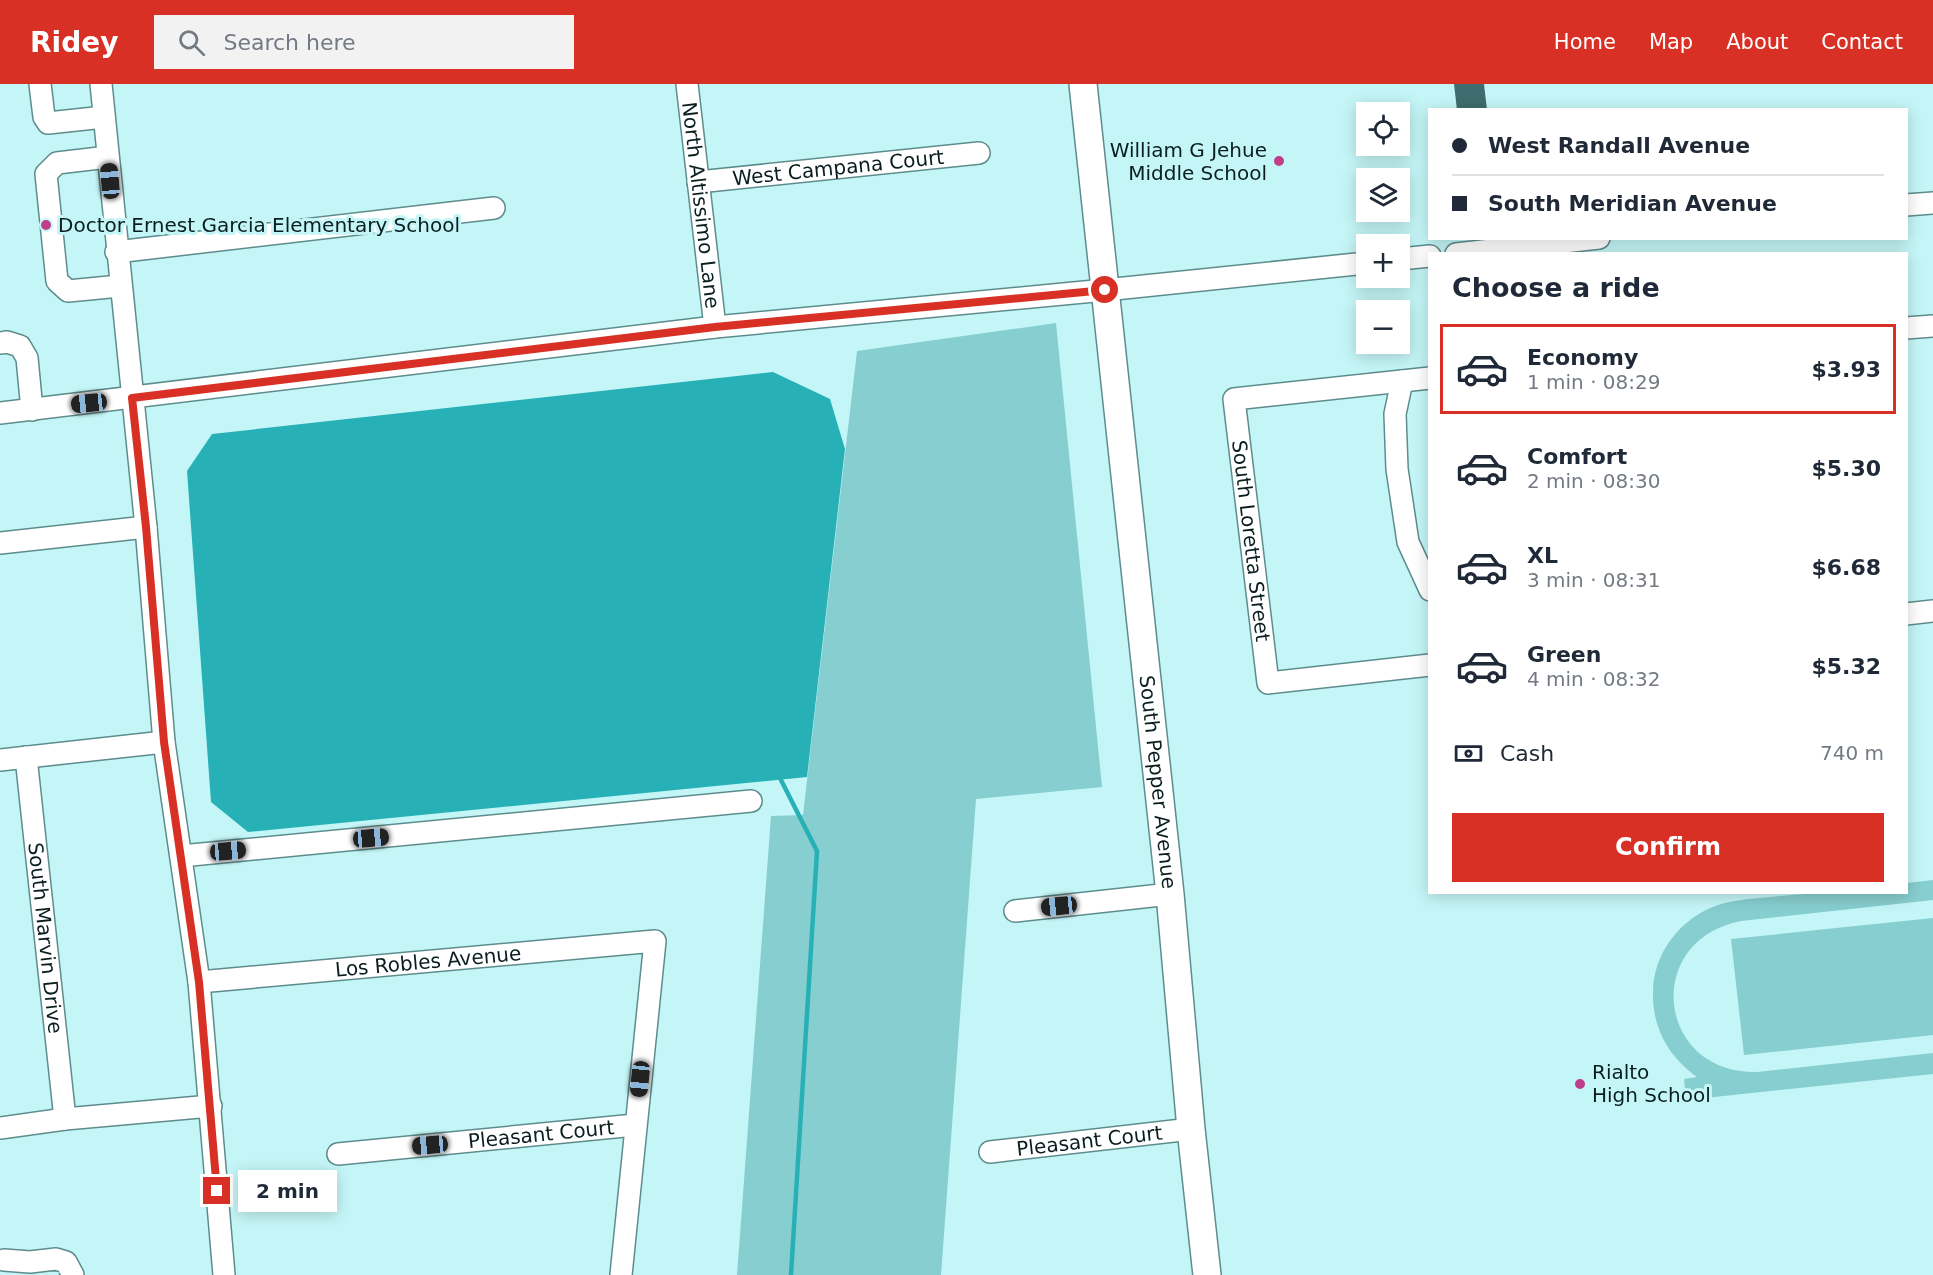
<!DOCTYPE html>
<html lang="en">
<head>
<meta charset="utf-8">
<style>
  :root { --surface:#fff; --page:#f2f2f3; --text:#1f2937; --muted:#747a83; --line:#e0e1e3; --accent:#d93025 }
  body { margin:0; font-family:"DejaVu Sans",sans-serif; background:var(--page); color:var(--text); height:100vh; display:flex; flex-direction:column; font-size:22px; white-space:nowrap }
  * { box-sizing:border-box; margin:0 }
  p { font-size:20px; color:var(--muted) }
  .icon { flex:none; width:33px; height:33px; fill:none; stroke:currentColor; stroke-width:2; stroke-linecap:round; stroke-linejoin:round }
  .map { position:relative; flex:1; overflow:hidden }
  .drawer { position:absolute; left:1428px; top:168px; width:480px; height:642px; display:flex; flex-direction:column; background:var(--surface); border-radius:0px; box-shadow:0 3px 15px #0003 }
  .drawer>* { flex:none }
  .top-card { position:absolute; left:1428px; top:24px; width:480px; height:132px; border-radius:0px; box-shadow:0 3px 15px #0003; display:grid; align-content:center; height:132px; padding:0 24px; background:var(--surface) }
  .tools { position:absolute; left:1356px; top:18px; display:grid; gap:12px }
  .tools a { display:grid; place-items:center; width:54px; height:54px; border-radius:0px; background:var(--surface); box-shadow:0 3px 15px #0003; font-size:30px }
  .end { position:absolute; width:27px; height:27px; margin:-14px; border:8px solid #d93025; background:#fff; box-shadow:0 0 0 3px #fff }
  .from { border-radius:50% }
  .bubble { position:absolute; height:42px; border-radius:0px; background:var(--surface); box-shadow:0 3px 15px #0003; font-size:20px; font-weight:600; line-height:42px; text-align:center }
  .car { position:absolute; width:18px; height:36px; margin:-18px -9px; border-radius:8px; box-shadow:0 0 4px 2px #0007; background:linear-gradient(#222 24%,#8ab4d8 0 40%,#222 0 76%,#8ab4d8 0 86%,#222 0) }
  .top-card b { display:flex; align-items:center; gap:21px; height:57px; font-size:22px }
  .top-card b+b { border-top:2px solid var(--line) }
  .top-card i { width:15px; height:15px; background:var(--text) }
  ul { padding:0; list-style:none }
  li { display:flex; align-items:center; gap:18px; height:90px; margin:0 12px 9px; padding:0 12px; border:3px solid transparent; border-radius:0px }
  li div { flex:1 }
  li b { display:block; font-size:22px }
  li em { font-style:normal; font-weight:600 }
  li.current { border-color:var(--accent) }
  li>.icon { width:54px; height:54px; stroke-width:1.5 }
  h2 { padding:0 24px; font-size:27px; line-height:72px }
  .pay { display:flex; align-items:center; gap:15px; height:66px; padding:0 24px; font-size:22px }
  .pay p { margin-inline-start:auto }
  .button { display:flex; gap:12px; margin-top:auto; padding:12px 24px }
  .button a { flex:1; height:69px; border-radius:0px; background:var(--accent); color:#fff; font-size:24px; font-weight:600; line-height:69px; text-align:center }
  header { display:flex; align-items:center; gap:36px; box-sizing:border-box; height:84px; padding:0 30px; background:var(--accent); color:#fff }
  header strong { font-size:28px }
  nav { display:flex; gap:33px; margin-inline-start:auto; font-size:21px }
  .search { width:420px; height:54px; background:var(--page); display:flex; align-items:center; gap:15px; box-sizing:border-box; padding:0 21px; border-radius:0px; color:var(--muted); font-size:22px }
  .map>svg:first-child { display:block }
  .green { fill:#87ced0 }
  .water { fill:#27b1b6 }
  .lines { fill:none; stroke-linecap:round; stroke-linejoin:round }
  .stream { stroke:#27b1b6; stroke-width:4.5 }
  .building { fill:#3f6c6e }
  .minor-casing { stroke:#5e8c8d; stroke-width:24 }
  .major-casing { stroke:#5e8c8d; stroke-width:30 }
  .minor { stroke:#fff; stroke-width:21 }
  .major { stroke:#fff; stroke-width:27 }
  .route { stroke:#d93025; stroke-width:8 }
  .poi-dot { fill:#bf3e89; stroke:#c5f6f7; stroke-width:2 }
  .labels { text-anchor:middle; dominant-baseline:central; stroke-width:6; stroke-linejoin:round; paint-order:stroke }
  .poi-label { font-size:20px; fill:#0b1e1f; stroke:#c5f6f7; text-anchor:start }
  .street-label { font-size:20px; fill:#0b1e1f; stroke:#c5f6f7 }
</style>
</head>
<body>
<header>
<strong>Ridey</strong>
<div class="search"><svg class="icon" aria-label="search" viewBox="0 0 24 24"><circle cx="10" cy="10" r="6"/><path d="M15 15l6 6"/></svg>Search here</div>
<nav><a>Home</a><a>Map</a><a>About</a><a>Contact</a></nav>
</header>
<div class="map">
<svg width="1933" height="1191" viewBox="0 0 1933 1191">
  <rect width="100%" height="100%" fill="#c5f6f7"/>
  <path class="green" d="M1056,239L1102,703L976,715L941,1191H737L771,732L803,731L857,267Z
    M1933,796V816L1741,837C1642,856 1656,990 1757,988L1933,969V990L1686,1016L1684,995L1697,993C1669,973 1652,944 1653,908C1653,873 1676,840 1708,825C1727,816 1749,815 1770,813C1816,808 1861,808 1906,808L1907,799Z
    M1933,834V951L1744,971L1731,855Z"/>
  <path class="water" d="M773,288L830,315L845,365L807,693L248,748L211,718L187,387L212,350Z"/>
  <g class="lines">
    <path class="stream" d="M781,696L817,767L791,1191"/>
  </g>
  <path class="building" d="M1454,0H1484L1487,26H1457Z"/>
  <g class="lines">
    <g class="minor-casing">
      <g id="minor">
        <path d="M40,0L44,33L48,39L104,33"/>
        <path d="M101,0L146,443L164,658L199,898L224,1191"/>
        <path id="s1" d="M687,0L715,243"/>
        <path d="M108,73L57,79L46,90L57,197L68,207L120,202"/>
        <path id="s2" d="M698,98L979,69"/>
        <path d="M1906,121L1933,119"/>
        <path d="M116,168L494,124"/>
        <path d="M1456,170L1599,154"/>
        <path d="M1400,175L1430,172"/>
        <path d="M1906,244L1933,242"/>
        <path d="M0,259L7,258L20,262L27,274L32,326"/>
        <path id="s3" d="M1430,294L1234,315L1268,599L1430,581"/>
        <path d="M1402,297L1395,330L1397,385L1408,458L1430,506"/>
        <path d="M0,329L715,243L1105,206L1366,179"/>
        <path d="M0,459L146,443"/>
        <path d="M1906,530L1933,527"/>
        <path id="s4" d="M26,673L65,1035"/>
        <path d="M0,676L164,658"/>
        <path d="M181,772L751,717"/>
        <path d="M1015,827L1170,810"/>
        <path id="s5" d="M199,898L655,857L621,1191"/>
        <path d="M0,1044L65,1035L211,1022"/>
        <path id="s6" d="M990,1068L1191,1045"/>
        <path id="s7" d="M338,1070L635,1041"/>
        <path d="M4,1176L30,1178L56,1175L66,1178L73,1191"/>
      </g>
    </g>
    <g class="major-casing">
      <g id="major">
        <path id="s8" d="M1083,0L1170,810L1191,1045L1207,1191"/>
      </g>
    </g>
    <use href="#minor" class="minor"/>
    <use href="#major" class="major"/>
  </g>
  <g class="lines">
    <path class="route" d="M217,1107L199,898L164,658L146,443L132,314L715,243L1105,206"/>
  </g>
  <g class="poi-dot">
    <circle cx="1279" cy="77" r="6"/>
    <circle cx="46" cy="141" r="6"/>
    <circle cx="1580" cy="1000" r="6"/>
  </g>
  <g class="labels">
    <g class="poi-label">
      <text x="1267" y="66" text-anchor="end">William G Jehue<tspan x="1267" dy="23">Middle School</tspan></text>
      <text x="58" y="141">Doctor Ernest Garcia Elementary School</text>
      <text x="1592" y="988">Rialto<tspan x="1592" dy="23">High School</tspan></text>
    </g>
    <g class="street-label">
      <text stroke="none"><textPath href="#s2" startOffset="141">West Campana Court</textPath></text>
      <text stroke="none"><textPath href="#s1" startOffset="122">North Altissimo Lane</textPath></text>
      <text stroke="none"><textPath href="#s3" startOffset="340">South Loretta Street</textPath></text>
      <text stroke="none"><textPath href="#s8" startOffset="702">South Pepper Avenue</textPath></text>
      <text stroke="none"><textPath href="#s4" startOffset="182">South Marvin Drive</textPath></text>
      <text stroke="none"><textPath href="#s5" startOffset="230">Los Robles Avenue</textPath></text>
      <text stroke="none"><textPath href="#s7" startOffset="204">Pleasant Court</textPath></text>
      <text stroke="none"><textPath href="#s6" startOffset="100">Pleasant Court</textPath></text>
    </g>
  </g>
</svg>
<div class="tools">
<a><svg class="icon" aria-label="locate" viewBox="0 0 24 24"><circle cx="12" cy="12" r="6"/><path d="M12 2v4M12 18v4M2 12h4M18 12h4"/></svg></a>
<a><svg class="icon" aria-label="layers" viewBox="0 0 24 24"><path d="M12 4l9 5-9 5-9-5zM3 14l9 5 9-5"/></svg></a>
<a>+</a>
<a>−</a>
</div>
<i class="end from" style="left:1105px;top:206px"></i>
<i class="end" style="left:217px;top:1107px"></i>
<div class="bubble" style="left:238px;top:1086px;width:99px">2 min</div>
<i class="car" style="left:110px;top:97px;rotate:355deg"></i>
<i class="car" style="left:89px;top:319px;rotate:264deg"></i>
<i class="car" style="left:371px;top:754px;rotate:85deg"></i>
<i class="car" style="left:228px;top:767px;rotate:85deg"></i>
<i class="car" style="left:1059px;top:822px;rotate:264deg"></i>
<i class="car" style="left:640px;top:995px;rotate:186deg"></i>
<i class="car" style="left:430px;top:1061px;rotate:265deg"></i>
<div class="top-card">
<b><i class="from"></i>West Randall Avenue</b>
<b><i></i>South Meridian Avenue</b>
</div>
<section class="drawer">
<h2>Choose a ride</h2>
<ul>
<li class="current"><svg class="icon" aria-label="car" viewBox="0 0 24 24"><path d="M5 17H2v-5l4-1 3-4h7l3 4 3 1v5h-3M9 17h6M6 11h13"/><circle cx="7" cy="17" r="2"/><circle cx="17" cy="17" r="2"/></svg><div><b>Economy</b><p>1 min · 08:29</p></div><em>$3.93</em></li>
<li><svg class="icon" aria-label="car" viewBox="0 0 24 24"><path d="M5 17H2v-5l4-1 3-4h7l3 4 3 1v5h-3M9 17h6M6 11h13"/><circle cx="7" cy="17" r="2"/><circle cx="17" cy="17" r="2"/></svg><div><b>Comfort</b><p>2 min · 08:30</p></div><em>$5.30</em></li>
<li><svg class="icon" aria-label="car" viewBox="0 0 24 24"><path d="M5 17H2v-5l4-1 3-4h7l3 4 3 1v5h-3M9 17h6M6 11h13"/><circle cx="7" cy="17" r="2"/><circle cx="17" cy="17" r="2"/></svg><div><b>XL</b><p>3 min · 08:31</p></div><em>$6.68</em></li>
<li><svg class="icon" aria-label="car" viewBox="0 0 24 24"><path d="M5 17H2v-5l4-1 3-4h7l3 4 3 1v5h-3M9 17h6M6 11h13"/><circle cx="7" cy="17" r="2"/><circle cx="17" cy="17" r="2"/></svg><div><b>Green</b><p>4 min · 08:32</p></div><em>$5.32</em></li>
</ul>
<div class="pay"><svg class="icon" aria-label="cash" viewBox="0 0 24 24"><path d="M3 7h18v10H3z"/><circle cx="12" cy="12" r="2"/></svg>Cash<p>740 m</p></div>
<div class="button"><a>Confirm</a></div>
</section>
</div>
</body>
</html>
